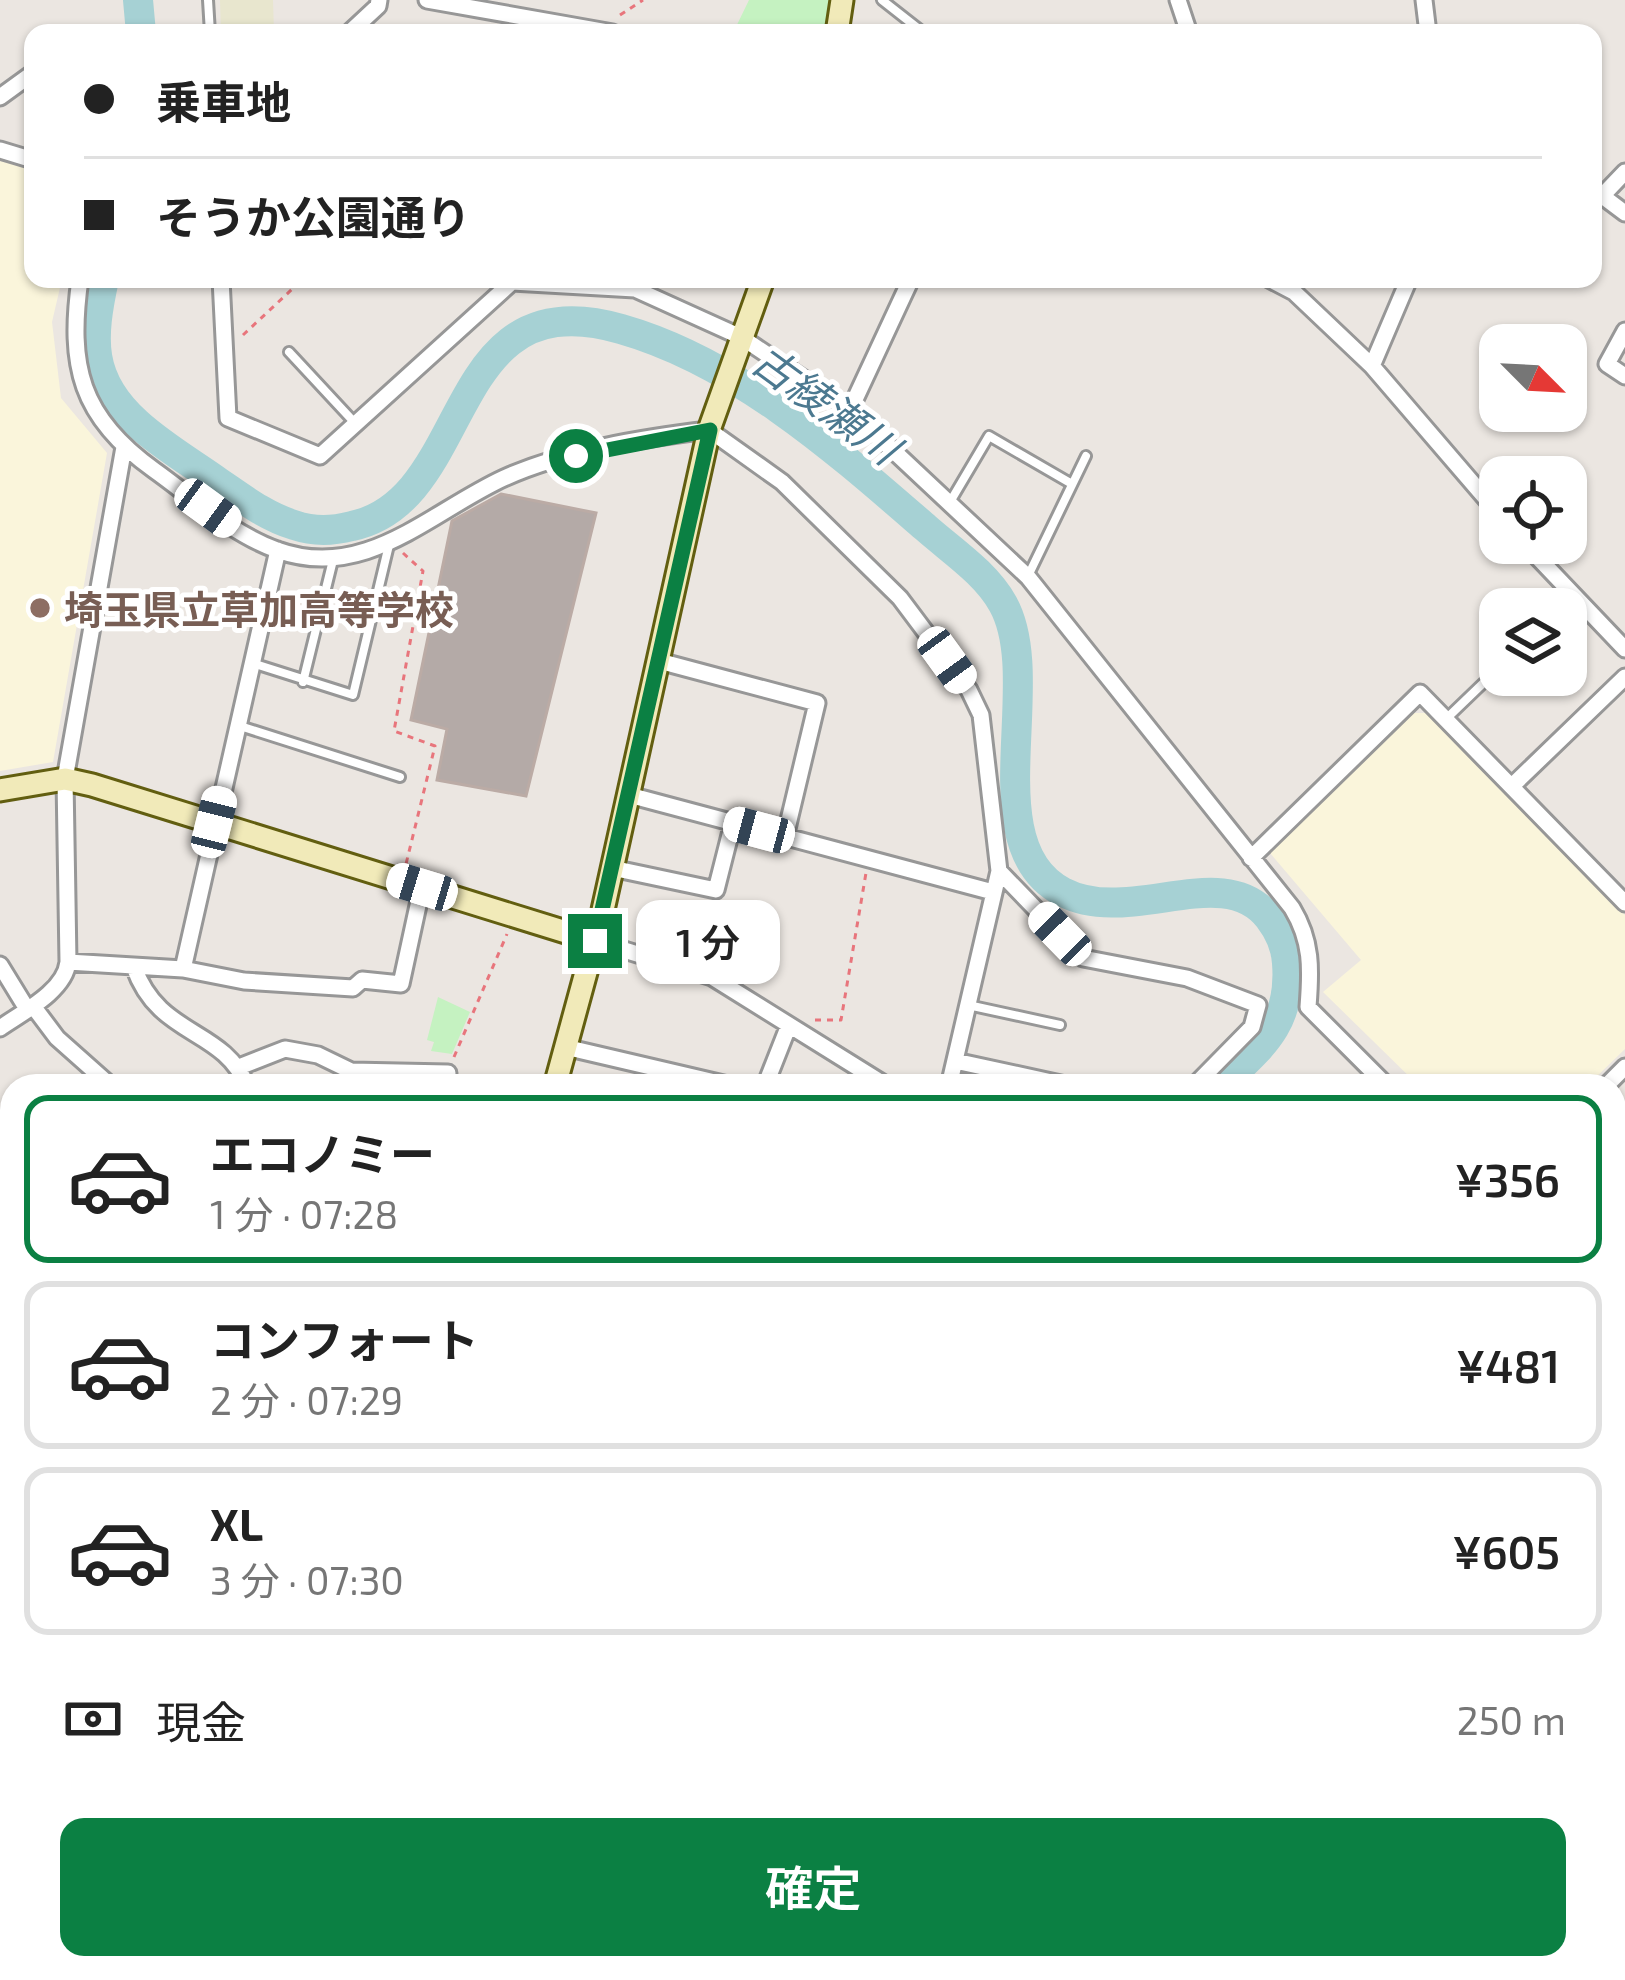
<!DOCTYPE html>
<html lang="ja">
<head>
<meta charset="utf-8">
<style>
  :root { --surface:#fff; --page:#f6f6f6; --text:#222; --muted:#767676; --line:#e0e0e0; --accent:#0b8043 }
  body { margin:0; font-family:"Exo 2","Noto Sans JP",sans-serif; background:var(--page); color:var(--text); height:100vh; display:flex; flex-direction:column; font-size:45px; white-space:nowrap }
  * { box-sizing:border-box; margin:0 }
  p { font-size:39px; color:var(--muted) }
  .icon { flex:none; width:66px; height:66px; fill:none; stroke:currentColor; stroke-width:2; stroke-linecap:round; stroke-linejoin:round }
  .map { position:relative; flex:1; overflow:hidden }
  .panel { position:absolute; left:0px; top:1074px; width:1626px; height:906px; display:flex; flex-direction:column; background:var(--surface); border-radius:36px 36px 0 0; box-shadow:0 3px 9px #0004 }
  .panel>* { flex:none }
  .top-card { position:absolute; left:24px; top:24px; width:1578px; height:264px; border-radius:24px; box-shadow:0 3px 9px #0004; display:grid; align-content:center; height:264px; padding:0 60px; background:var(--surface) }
  .needle { width:78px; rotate:114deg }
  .fabs { position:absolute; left:1479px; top:324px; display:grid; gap:24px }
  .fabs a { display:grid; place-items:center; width:108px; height:108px; border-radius:24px; background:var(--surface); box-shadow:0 3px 9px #0004; font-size:60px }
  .end { position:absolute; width:54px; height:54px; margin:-27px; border:15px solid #0b8043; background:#fff; box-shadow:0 0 0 6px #fff }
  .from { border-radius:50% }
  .bubble { position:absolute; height:84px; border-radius:24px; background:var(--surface); box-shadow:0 3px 9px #0004; font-size:39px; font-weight:600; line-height:84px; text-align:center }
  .car { position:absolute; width:36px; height:72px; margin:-36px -18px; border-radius:15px; box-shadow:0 0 9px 3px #0007; background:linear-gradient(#fff 24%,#345 0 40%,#fff 0 76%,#345 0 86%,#fff 0) }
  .top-card b { display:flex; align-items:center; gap:42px; height:114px; font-size:45px }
  .top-card b+b { border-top:3px solid var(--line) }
  .top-card i { width:30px; height:30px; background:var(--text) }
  ul { padding:21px 0 0; list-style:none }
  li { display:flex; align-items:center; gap:36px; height:168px; margin:0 24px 18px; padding:0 36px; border:6px solid var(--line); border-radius:24px }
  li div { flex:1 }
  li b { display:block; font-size:45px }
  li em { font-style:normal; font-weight:600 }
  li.selected { border-color:var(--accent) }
  li>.icon { width:108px; height:108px; stroke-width:1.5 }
  .pay { display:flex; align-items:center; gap:30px; height:132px; padding:0 60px; font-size:45px }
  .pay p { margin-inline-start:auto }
  .action { display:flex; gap:24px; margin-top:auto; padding:24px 60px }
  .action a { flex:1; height:138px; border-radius:24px; background:var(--accent); color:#fff; font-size:48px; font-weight:600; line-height:138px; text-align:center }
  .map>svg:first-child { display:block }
  .education { fill:#faf5db }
  .farmland { fill:#e8e6ce }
  .park { fill:#c5f2c1 }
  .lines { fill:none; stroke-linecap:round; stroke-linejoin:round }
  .stream { stroke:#a6d1d4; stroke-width:4.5 }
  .river { stroke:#a6d1d4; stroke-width:30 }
  .building { fill:#b4aaa7; stroke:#bbaba5; stroke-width:3 }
  .lane-casing { stroke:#979797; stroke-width:14 }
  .street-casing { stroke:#979797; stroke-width:21 }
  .secondary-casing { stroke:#625e10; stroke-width:27 }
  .path { stroke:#e8757c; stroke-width:3; stroke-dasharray:6 6; stroke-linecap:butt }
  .lane { stroke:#fff; stroke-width:8 }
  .street { stroke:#fff; stroke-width:15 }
  .secondary { stroke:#f1eab9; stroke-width:21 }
  .route { stroke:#0b8043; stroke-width:15 }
  .education-dot { fill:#8d6e63; stroke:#fff; stroke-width:4.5 }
  .labels { text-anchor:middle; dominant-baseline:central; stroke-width:10; stroke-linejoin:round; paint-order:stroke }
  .education-label { font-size:39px; font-weight:bold; fill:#785e54; stroke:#fff; text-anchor:start }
  .water-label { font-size:42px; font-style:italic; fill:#4c7990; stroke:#fff }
</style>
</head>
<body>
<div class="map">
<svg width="1625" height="1980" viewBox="0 0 1625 1980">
  <rect width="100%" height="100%" fill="#ebe6e1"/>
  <path class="education" d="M0,161L33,169V279H62L52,322L61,398L107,453L53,762L0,771Z
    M1413,713H1426L1625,915V1049L1587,1086H1419L1323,992L1361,960L1270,853Z
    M1614,1522L1625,1523V1943H1614Z"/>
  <path class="farmland" d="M220,0H273L274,33H221Z"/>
  <path class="park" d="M749,0H832L826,33H733Z
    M438,997L470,1012L452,1054L431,1051L434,1042L427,1040Z"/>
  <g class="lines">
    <path class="stream" d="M1614,1270L1625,1279"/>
    <path class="river" d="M138,0L141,33
      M104,279C91,339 88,379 137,423C161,445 190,462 217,481C242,498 265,516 294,525C315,532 332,531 352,526C476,500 442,277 621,329C737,362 836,450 926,528C952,551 986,573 1003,604C1046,681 973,846 1063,892C1130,927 1224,859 1269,918C1279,931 1286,946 1287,963C1292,1025 1261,1047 1220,1086
      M1614,1131L1625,1117
      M1614,1491L1625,1488
      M0,1564L12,1553"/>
  </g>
  <path class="building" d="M501,494L596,513L526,796L437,780L447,729L411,720L452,521Z"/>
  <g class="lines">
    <g class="lane-casing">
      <path id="lane" d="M208,0L210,33
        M882,0L924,33
        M289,352L354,422
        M950,502L989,436L1072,484
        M1028,576L1086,456
        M1561,609L1574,597
        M252,663L353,695L389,545
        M303,682L333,560
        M1447,718L1500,667
        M240,726L400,777
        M968,1005L1060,1025
        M79,1086L95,1075
        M0,1140L12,1132
        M0,1249L8,1244L12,1249
        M146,1980V1968"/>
    </g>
    <g class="street-casing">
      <path id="street" d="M427,0L613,33
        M1178,0L1189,33
        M1424,0L1428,33
        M349,33L378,6L379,0
        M0,97L33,73
        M0,150L33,160
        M1593,189L1625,213
        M1602,196L1625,172
        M80,279C68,366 80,417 154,470C192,497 232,534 277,550C365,582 430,512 504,478C567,450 642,438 709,430L782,482L900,598L969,690L981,715L999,871L949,1086
        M221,279L228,418L320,456L512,282L635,289L741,337L850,410L1028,577L1292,908C1312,941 1311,969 1308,1007L1387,1086
        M1269,279L1294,292L1372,366L1500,515
        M1625,331L1607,364L1625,376
        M1372,366L1409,279
        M850,410L911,279
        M1524,543L1625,649
        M659,661L817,703L785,837
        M1512,786L1625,677
        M629,795L993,892
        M1251,858L1420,693L1625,903
        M612,868L716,890L733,823
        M999,871L1083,958L1187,978L1258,1005L1252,1027L1194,1086
        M595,941L712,977L887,1086
        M68,962L65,779L124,447
        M0,965L27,1009
        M134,967C159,1038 223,1027 247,1086
        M183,969L278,550
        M33,1006L57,1038L111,1086
        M0,1028C23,1012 65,991 68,962L183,969L244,981L353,988L362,980L401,984L422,887
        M565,1047L732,1086
        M955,1061L1070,1086
        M239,1067L285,1049L318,1055L351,1071L448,1073
        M765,1086L789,1025
        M1606,1086L1625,1067
        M1614,1213L1625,1165
        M1614,1247L1625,1257
        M0,1310L12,1304
        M1614,1339H1625
        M1614,1464H1625
        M0,1525L12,1516
        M0,1712H12
        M1614,1949H1625
        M257,1968V1980
        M1073,1968L1077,1980
        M47,1980V1968
        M732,1980V1968
        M839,1980V1968
        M1207,1980V1968
        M1565,1980V1968"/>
    </g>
    <g class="secondary-casing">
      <path id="secondary" d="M837,33L842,0
        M0,790L65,779L92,785L595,941
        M555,1086L603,910L709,430L763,279
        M0,1479L12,1498
        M1614,1514H1625
        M0,1592L12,1581
        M0,1863H12
        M589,1968L590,1980"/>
    </g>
    <path class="path" d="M620,15L643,0
      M243,335L303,279
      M403,553L423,571L394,731L435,746L406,864
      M815,1020H841L866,873
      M454,1057L507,934
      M0,1157L12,1175"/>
    <use href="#lane" class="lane"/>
    <use href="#street" class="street"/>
    <use href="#secondary" class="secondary"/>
  </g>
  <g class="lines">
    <path class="route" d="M576,456L710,430L595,941"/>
  </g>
  <circle class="education-dot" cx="40" cy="608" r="12"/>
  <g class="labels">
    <g class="education-label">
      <text x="64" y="608">埼玉県立草加高等学校</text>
    </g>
    <g class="water-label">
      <text transform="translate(827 403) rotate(36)">古綾瀬川</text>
    </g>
  </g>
</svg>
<div class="fabs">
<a><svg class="needle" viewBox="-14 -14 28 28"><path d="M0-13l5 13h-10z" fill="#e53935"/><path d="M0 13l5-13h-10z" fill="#767676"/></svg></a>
<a><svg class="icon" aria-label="locate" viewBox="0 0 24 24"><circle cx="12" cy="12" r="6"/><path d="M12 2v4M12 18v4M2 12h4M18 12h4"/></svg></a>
<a><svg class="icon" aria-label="layers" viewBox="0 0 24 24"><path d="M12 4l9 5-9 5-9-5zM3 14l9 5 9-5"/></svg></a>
</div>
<i class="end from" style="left:576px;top:456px"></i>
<i class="end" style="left:595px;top:941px"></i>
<div class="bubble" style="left:636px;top:900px;width:144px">1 分</div>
<i class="car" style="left:208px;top:508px;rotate:126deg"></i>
<i class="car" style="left:947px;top:660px;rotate:144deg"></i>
<i class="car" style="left:214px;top:822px;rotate:14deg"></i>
<i class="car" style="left:759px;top:830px;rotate:285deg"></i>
<i class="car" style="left:422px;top:887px;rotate:287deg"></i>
<i class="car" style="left:1060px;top:934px;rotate:316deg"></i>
<div class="top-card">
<b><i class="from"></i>乗車地</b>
<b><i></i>そうか公園通り</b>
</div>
<section class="panel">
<ul>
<li class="selected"><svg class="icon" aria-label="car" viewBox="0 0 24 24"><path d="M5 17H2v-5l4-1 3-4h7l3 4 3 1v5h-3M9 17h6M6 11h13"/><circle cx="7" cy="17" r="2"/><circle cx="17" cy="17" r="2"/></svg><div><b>エコノミー</b><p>1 分 · 07:28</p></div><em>¥356</em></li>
<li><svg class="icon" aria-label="car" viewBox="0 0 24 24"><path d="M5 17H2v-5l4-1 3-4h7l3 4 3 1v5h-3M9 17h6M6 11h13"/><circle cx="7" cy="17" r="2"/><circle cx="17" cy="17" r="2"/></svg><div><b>コンフォート</b><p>2 分 · 07:29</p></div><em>¥481</em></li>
<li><svg class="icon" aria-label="car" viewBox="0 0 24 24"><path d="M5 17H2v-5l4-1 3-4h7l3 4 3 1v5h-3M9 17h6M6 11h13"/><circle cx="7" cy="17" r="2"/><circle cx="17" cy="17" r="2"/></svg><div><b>XL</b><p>3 分 · 07:30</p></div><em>¥605</em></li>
</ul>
<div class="pay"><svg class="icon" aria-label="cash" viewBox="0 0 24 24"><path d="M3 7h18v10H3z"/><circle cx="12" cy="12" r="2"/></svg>現金<p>250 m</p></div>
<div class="action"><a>確定</a></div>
</section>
</div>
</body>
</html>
